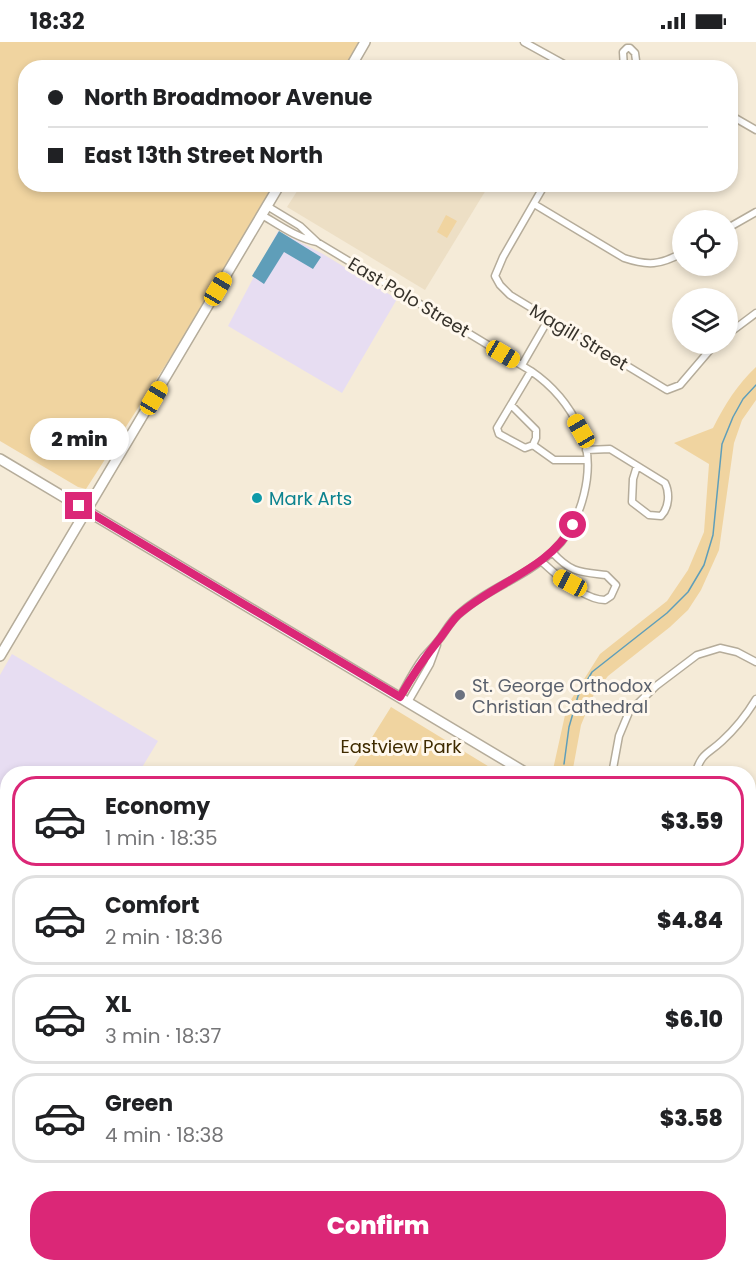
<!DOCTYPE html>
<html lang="en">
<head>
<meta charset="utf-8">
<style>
  :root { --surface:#fff; --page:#f6f6f6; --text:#202124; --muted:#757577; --line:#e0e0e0; --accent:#db2777 }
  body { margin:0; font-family:Poppins,sans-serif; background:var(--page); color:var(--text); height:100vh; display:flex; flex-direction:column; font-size:22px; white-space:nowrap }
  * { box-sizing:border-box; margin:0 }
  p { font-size:20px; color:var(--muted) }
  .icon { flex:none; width:33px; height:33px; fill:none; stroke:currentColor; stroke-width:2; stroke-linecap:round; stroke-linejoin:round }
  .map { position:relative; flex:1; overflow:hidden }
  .details { position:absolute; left:0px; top:724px; width:756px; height:506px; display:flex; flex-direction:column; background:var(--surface); border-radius:24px 24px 0 0; box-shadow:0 3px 9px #0003 }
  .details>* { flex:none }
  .top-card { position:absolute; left:18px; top:18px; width:720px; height:132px; border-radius:24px; box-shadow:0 3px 9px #0003; display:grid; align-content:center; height:132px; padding:0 30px; background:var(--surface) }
  .buttons { position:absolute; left:672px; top:168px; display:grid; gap:12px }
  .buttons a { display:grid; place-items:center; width:66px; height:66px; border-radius:50%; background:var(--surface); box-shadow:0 3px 9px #0003; font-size:30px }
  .end { position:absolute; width:27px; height:27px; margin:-14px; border:8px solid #db2777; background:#fff; box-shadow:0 0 0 3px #fff }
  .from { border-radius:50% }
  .bubble { position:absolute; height:42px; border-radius:21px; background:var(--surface); box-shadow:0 3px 9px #0003; font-size:20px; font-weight:800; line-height:42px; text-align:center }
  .car { position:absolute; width:18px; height:36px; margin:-18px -9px; border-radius:8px; box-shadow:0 0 4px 2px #0007; background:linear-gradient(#f5c518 24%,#345 0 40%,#f5c518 0 76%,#345 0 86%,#f5c518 0) }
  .top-card b { display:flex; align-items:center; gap:21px; height:57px; font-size:22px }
  .top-card b+b { border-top:2px solid var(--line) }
  .top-card i { width:15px; height:15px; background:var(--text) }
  ul { padding:10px 0 0; list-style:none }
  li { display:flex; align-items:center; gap:18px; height:90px; margin:0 12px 9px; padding:0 18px; border:3px solid var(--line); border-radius:24px }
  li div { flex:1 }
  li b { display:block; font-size:22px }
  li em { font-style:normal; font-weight:800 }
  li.on { border-color:var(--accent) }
  li>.icon { width:54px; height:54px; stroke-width:1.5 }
  .button { display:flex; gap:12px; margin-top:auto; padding:12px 30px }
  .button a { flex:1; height:69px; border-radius:24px; background:var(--accent); color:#fff; font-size:24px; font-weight:800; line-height:69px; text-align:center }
  .status { display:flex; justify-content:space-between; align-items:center; height:42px; padding:0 30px; background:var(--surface); direction:ltr }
  .status svg { height:16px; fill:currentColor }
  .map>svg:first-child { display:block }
  .commercial { fill:#e7ddf2 }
  .built { fill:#eddfc5 }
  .green { fill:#f0d4a0 }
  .water { fill:#5f9eb9 }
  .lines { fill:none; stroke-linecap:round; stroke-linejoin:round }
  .stream { stroke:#5f9eb9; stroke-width:1.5 }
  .street-casing { stroke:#b5ac9a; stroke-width:9 }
  .secondary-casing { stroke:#b5ac9a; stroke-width:12 }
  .street { stroke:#fff; stroke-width:6 }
  .secondary { stroke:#fff; stroke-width:9 }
  .route { stroke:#db2777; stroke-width:8 }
  .culture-dot { fill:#0f9aa8; stroke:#fff8ed; stroke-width:2 }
  .worship-dot { fill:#6b7280; stroke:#fff8ed; stroke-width:2 }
  .labels { text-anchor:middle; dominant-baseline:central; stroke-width:6; stroke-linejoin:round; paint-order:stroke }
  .street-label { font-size:18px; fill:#36322b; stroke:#fff8ed }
  .culture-label { font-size:18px; fill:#0d838f; stroke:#fff8ed; text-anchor:start }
  .worship-label { font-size:18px; fill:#5b616d; stroke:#fff8ed; text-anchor:start }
  .park-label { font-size:18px; fill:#3f2b00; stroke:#fff8ed }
</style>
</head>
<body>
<div class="status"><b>18:32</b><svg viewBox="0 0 49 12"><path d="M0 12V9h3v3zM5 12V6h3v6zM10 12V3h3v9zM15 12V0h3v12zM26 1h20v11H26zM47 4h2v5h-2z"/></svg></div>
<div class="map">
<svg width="756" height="1229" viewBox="0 0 756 1229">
  <rect width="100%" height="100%" fill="#f5ebd8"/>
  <path class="commercial" d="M278,189L323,212L397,257L342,351L228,284Z
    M12,612L158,699L138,732H8L7,838L0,834V633Z
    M0,1098L8,1102L7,1203L0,1215Z"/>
  <path class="built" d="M301,143H489L425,248L287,165Z"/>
  <path class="green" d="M0,0H369L353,25L26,26V142L281,143L86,447L78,445L0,399Z
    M446,173L457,179L447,196L437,190Z
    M756,325V358L742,378L734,401L719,508L701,548L688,568L670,585L608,634L593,654L581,683L572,732H552L567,664L600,612L667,559L688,528L704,490L709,422L674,401L713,386C725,362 737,343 756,325Z
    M391,665L501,732H349Z
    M756,1145V1183L749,1186V1149Z
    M631,1223V1222L668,1223L663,1229H629Z"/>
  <path class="water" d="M279,189L321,215L313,227L284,210L264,242L252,234Z"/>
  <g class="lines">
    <path class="stream" d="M564,722L569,685L578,654L592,630L667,571L688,550L704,523L713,493L722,402L733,375L743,357L756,343
      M748,1162L756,1159
      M646,1229L651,1222"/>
    <g class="street-casing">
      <path id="street" d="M524,0L571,26
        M624,26L623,10L627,6H630L635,11L637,26
        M730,73L756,88
        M545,142L503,215L495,234L500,243L510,253L667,348L680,343L715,302
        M534,162L624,216C648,224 660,223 682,211
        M267,164L300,184L317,200L531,329C553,344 569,363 580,387C598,425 582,482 552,510C524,536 486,547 458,573C451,579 446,588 441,595C436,602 429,609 423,616C414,628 407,642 400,655
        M262,173C279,183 297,196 317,200
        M728,186L756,170
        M728,292L756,271
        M522,323L548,278
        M511,363L536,388V396L533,403L525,406L499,392L497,386L531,329
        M533,403L554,418H587
        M586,408L610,407L665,441C670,451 669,466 661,474L649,473L632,460L633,437L637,424
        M541,519C555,532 585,558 605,558L611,554L616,543L606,533C580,530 571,531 552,510
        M408,660L430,622L437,603
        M612,732L619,694L629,670L656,644L697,613L720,606L737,610L756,620
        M695,732C702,710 707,713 722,699C735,687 747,672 756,657
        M748,830L756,817
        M748,928L756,932
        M748,1014L756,1019
        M748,1104L756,1110
        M748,1142L756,1139
        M748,1191L756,1187
        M515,1225L521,1229
        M458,1229L462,1222
        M624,1229L625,1222
        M708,1229L710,1222"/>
    </g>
    <g class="secondary-casing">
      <path id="secondary" d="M350,26L365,0
        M0,417L528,732
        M0,614L280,142
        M748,864L756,868"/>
    </g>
    <use href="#street" class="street"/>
    <use href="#secondary" class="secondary"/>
  </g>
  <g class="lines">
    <path class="route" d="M79,464L400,655C413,632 425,615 441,595C447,587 452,579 458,573C495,540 548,528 573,483"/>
  </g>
  <circle class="culture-dot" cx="257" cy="456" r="6"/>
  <circle class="worship-dot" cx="460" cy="653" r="6"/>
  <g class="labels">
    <g class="street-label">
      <text transform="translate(409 255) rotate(31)">East Polo Street</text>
      <text transform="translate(579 295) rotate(31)">Magill Street</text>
    </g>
    <g class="culture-label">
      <text x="269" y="456">Mark Arts</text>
    </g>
    <g class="worship-label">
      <text x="472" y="643">St. George Orthodox<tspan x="472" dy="21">Christian Cathedral</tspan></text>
    </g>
    <g class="park-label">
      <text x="401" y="704">Eastview Park</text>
    </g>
  </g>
</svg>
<div class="buttons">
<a><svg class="icon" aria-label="locate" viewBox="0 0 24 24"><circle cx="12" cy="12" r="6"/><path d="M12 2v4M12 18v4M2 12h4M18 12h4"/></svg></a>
<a><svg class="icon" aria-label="layers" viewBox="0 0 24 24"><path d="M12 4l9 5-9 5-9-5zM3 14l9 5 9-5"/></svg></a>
</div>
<i class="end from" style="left:573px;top:483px"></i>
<i class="end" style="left:79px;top:464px"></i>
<div class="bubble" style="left:30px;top:376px;width:99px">2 min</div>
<i class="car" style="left:218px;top:247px;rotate:31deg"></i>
<i class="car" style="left:503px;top:312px;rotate:121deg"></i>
<i class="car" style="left:154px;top:356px;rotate:31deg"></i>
<i class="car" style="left:581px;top:389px;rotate:330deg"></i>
<i class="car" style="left:570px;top:541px;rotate:298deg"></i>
<div class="top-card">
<b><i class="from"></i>North Broadmoor Avenue</b>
<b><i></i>East 13th Street North</b>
</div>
<section class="details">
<ul>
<li class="on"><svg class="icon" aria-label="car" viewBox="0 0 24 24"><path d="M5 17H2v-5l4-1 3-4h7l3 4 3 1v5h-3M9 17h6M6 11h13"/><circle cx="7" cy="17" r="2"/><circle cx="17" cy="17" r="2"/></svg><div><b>Economy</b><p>1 min · 18:35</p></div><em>$3.59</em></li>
<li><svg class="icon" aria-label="car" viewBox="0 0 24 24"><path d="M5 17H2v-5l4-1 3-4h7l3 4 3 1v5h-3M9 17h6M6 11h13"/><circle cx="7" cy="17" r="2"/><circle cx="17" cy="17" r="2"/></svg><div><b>Comfort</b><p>2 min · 18:36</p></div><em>$4.84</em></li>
<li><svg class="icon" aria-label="car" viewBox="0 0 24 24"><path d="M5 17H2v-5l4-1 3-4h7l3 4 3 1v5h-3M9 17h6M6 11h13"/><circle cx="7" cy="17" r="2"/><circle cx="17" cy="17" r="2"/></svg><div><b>XL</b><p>3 min · 18:37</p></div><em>$6.10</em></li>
<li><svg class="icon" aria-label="car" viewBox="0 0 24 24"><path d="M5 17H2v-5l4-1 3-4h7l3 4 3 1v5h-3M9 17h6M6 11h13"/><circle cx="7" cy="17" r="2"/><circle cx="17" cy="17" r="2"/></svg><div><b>Green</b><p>4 min · 18:38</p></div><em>$3.58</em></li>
</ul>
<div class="button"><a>Confirm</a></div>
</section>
</div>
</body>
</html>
